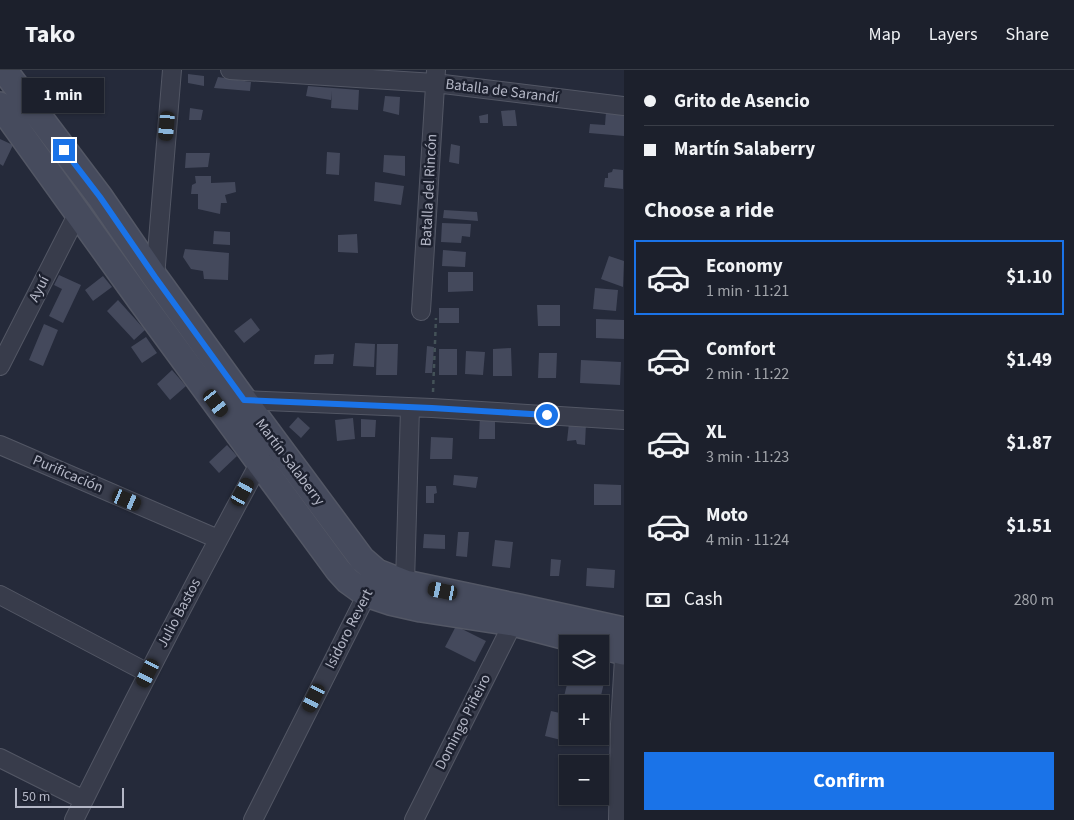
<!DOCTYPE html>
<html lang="en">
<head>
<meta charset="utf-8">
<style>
  :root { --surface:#1c202c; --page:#252834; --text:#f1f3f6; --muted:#a0a3a9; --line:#3a3e48; --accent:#1a73e8 }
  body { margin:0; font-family:"Source Sans 3",sans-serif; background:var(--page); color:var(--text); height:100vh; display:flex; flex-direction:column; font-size:19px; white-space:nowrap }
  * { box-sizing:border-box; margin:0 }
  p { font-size:16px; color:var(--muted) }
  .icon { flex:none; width:28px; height:28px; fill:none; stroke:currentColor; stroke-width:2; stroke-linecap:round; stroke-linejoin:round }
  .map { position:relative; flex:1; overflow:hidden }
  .drawer { display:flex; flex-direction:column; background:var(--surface); width:450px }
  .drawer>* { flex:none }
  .banner { display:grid; align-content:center; height:110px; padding:0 20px; background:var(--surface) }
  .tools { position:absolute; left:559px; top:565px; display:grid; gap:10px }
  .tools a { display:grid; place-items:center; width:50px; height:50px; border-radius:0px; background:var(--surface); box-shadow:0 1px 4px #0004,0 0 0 1px var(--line); font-size:25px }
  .scale { position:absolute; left:15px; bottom:12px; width:109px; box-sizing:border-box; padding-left:5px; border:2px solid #b4b7c6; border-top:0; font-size:14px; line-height:18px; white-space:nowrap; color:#b4b7c6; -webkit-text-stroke:4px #1d212f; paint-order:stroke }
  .end { position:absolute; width:22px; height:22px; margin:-11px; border:6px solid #1a73e8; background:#fff; box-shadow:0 0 0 2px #fff }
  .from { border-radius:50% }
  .bubble { position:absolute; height:35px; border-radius:0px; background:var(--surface); box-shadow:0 1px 4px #0004,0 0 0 1px var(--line); font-size:16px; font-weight:700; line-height:35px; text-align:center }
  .car { position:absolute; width:15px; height:30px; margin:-15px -8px; border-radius:6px; box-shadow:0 0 4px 1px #0007; background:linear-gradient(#222 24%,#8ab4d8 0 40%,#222 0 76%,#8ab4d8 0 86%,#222 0) }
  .banner b { display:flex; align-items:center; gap:18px; height:48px; font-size:19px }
  .banner b+b { border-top:1px solid var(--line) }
  .banner i { width:12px; height:12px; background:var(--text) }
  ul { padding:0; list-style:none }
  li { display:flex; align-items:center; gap:15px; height:75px; margin:0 10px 8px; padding:0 10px; border:2px solid transparent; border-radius:0px }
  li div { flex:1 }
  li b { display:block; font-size:19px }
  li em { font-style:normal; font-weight:700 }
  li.current { border-color:var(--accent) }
  li>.icon { width:45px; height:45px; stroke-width:1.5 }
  h2 { padding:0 20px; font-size:22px; line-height:60px }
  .pay { display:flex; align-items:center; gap:12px; height:55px; padding:0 20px; font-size:19px }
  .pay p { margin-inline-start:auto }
  .cta { display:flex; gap:10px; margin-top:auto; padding:10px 20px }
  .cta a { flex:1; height:58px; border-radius:0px; background:var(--accent); color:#fff; font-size:20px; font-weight:700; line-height:58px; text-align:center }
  header { display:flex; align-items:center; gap:30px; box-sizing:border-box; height:70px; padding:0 25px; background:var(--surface); border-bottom:1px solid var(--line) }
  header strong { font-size:24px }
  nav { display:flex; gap:28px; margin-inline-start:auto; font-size:18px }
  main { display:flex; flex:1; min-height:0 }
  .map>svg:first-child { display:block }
  .building { fill:#44495c }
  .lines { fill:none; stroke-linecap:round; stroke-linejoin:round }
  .street-casing { stroke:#535765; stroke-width:20 }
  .secondary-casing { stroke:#535765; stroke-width:28 }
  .path { stroke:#445258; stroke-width:2.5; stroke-dasharray:4 4; stroke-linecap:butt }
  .street { stroke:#383c4b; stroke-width:18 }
  .secondary { stroke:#464b5d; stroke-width:25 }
  .route { stroke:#1a73e8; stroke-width:6 }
  .labels { text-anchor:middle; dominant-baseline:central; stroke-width:5; stroke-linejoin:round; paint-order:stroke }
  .street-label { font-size:15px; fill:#b4b7c6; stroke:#1d212f }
</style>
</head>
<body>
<header>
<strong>Tako</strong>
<nav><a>Map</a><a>Layers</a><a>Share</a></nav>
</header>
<main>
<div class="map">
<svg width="624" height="750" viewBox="0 0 624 750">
  <rect width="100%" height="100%" fill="#252a3a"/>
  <path class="building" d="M188,4L204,6V16L188,13Z
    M218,7L251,12L250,21L214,18Z
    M308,16L359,20L358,40L331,38L332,21L331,30L306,26Z
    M385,26L400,27L399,45L383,41Z
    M190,38L203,40L201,50H189Z
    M515,40L517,56H503L501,41Z
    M606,42L624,44V66L589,63L590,54L605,55Z
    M488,44V53H480L479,46Z
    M0,69L13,75L3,96L0,94Z
    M451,74L460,76L459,94L449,92Z
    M327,82L340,83L339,105L326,104Z
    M186,83H210L208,97L185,98Z
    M384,85L405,86V106L383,102Z
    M613,99L623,100V119L604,117L605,108H608V103L612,102Z
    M195,106H211V113L235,112L236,122L225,125L227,133H221L220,144L198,139V124H191L192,115L196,113Z
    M375,112L404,116L401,135L374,131Z
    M444,140L477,142L478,151L443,148Z
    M442,153L471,154L470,167L462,166L461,173L441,172Z
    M214,161L230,162V175L213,174Z
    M357,164L358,183L338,182V165Z
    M185,179L229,183L228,210L204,209L203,201L191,199L183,187Z
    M443,180L466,182L465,197L442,196Z
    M609,186L624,191L623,217L601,209Z
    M448,202H473V221L448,222Z
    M59,205L81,215L63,253L49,246L62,219L54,215Z
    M103,206L112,217L93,231L85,220Z
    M595,218L618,220L616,241L593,239Z
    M118,230L145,260L134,270L107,241Z
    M537,235H560V256H538Z
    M439,238H459V253H439Z
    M251,248L260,260L244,273L234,261Z
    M596,249L624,250V269L596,268Z
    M44,254L58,260L43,296L29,290Z
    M146,267L157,283L142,293L131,277Z
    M355,273L375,274L374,297L353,296Z
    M377,274H398L397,305H376Z
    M427,276L434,277L432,303H425Z
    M511,278L512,306H493V279Z
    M439,279H457V305H439Z
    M466,281L485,282L483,305L465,304Z
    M539,283H557L556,308H538Z
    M334,284L333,294H314L315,285Z
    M581,290L621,292L620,315L580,313Z
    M172,300L186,316L170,330L157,314Z
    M480,344L495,345V369H479Z
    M298,347L310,358L301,368L289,357Z
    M353,348L355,369L337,371L335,350Z
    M361,349L376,350L375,367H361Z
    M569,353H586L585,375L577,374L576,370L567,371Z
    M431,367L453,368L452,389H430Z
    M227,375L237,386L219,403L209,392Z
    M454,405L478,407L476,418L453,415Z
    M594,414L621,415V435H594Z
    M426,416H436L437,423L434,424V433H426Z
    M458,462H469L467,487L456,486Z
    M424,464L445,465V479L423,478Z
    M495,470L513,472L510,498L492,496Z
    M551,489L561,490L559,506H550Z
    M587,498L615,500L614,518L586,516Z
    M456,556L486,571L475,592L445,577Z
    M600,598L607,600L599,634H568V648H566L561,670L545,666L551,641L560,643L569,606H600Z"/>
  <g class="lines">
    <g class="street-casing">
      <path id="street" d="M230,0L435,13L624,36
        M155,207L172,0
        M421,241L436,0
        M0,296L78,143
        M244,330L432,338L624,350
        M0,375L218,469
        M405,513L410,338
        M0,525L148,603
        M0,688L84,730
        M74,750C134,629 196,510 260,392L266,385
        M253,750L372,514
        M414,750L513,553
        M618,750L620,654L624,588"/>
    </g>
    <g class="secondary-casing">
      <path id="secondary" d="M4,0L100,127L155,207L244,330L362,489L377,502L405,513L519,537L624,560
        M0,35L140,230L338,500L348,511L366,524L390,532L421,539L513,553L593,574
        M600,576L624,582"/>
    </g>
    <path class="path" d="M433,322L436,248"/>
    <use href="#street" class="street"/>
    <use href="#secondary" class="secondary"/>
  </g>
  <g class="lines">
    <path class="route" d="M64,80L100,127L155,207L244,330L432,338L547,345"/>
  </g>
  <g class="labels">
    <g class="street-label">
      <text transform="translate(502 21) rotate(7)">Batalla de Sarandí</text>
      <text transform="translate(429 120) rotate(-87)">Batalla del Rincón</text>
      <text transform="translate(39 219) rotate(-63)">Ayuí</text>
      <text transform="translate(290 392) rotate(53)">Martín Salaberry</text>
      <text transform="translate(68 404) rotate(23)">Purificación</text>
      <text transform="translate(179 543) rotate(-62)">Julio Bastos</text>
      <text transform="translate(349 559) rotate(-63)">Isidoro Revert</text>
      <text transform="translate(463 652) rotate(-63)">Domingo Piñeiro</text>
    </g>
  </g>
</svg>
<div class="tools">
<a><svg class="icon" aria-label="layers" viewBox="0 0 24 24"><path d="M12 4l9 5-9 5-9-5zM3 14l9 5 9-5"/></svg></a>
<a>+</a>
<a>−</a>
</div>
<div class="scale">50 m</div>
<i class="end from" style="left:547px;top:345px"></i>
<i class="end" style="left:64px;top:80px"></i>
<div class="bubble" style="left:22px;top:8px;width:82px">1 min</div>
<i class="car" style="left:167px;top:56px;rotate:185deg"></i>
<i class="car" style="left:216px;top:333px;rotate:143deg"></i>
<i class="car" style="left:243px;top:422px;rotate:29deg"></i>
<i class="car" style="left:127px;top:430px;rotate:113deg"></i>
<i class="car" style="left:443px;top:521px;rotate:282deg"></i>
<i class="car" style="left:148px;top:603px;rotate:207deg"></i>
<i class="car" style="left:314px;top:628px;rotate:207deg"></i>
</div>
<section class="drawer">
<div class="banner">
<b><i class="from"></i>Grito de Asencio</b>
<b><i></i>Martín Salaberry</b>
</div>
<h2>Choose a ride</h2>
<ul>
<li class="current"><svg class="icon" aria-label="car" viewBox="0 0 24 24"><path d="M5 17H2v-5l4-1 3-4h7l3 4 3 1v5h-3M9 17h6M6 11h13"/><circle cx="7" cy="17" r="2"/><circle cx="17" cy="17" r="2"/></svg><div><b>Economy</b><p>1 min · 11:21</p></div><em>$1.10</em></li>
<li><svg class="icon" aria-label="car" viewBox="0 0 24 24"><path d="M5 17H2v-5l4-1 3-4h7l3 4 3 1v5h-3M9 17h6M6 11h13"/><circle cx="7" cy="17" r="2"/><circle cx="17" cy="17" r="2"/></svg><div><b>Comfort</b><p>2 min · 11:22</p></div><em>$1.49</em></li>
<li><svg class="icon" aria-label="car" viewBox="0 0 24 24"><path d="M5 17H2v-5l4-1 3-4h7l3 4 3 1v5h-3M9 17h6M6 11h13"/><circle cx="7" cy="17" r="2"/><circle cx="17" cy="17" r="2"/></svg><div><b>XL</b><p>3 min · 11:23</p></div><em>$1.87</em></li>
<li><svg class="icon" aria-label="car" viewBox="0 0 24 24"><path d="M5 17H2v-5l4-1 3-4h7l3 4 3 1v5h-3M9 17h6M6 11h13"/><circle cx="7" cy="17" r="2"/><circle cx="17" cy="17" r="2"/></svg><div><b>Moto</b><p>4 min · 11:24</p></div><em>$1.51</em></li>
</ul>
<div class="pay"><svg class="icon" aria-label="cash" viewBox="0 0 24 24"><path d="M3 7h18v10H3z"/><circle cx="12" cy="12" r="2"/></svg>Cash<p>280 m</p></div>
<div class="cta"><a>Confirm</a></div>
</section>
</main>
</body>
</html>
